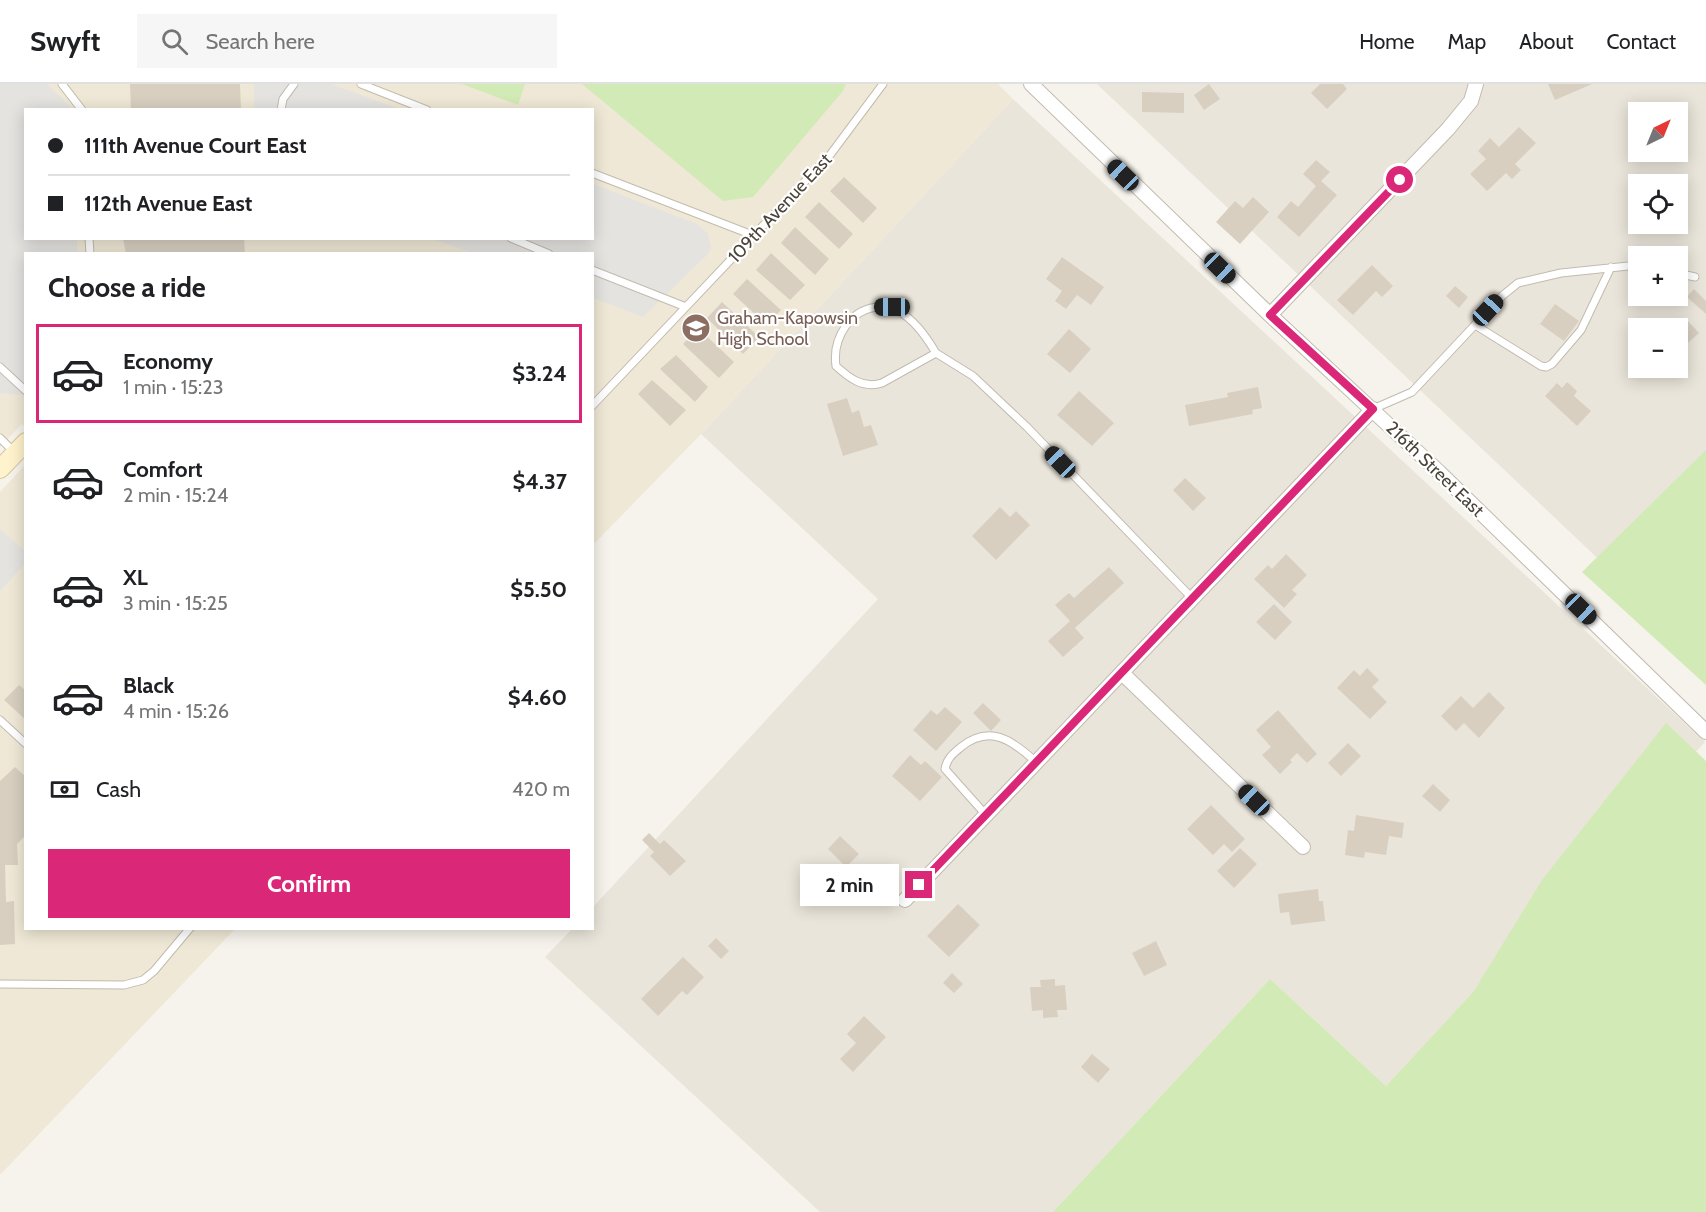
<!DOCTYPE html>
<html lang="en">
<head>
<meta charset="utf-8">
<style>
  :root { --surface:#fff; --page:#f6f6f6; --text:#202124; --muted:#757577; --line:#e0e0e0; --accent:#db2777 }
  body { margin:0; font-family:Cabin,sans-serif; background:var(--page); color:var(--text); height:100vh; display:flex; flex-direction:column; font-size:22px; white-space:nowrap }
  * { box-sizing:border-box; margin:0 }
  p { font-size:20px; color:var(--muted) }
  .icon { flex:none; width:33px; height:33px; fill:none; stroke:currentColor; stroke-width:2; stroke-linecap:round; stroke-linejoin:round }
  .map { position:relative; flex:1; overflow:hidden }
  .details { position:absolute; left:24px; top:168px; width:570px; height:678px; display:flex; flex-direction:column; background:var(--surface); border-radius:0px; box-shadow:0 3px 15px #0003 }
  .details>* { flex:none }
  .hud { position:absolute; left:24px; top:24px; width:570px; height:132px; border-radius:0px; box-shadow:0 3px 15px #0003; display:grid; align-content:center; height:132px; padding:0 24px; background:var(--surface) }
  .needle { width:39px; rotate:43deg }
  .buttons { position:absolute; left:1628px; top:18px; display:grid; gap:12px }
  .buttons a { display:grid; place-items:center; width:60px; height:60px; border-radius:0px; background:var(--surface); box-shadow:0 3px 15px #0003; font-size:30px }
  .end { position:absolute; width:27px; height:27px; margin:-14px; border:8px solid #db2777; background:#fff; box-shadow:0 0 0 3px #fff }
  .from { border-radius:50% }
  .bubble { position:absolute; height:42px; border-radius:0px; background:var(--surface); box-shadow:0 3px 15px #0003; font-size:20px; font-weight:700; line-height:42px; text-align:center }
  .car { position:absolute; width:18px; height:36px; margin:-18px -9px; border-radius:8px; box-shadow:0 0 4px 2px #0007; background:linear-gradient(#222 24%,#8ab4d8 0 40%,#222 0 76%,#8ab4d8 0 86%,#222 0) }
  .hud b { display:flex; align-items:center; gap:21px; height:57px; font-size:22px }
  .hud b+b { border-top:2px solid var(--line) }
  .hud i { width:15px; height:15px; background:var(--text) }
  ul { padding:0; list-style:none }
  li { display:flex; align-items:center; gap:18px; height:99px; margin:0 12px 9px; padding:0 12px; border:3px solid transparent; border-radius:0px }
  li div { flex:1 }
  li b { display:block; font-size:22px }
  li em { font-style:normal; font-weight:700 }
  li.on { border-color:var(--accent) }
  li>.icon { width:54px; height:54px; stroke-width:1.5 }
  h2 { padding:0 24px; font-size:27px; line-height:72px }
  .pay { display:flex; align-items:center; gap:15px; height:66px; padding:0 24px; font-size:22px }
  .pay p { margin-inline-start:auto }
  .primary-button { display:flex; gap:12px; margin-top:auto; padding:12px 24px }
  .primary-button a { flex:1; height:69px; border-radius:0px; background:var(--accent); color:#fff; font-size:24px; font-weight:700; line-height:69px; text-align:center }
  header { display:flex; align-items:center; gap:36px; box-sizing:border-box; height:84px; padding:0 30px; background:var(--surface); border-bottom:2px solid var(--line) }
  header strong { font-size:28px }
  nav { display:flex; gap:33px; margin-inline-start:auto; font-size:21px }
  .search { width:420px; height:54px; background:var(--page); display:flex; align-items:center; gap:15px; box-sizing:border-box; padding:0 21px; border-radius:0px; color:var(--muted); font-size:22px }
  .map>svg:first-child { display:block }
  .residential { fill:#eae5da; fill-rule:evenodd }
  .education { fill:#efe8d6; fill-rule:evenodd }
  .green { fill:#d2eab5 }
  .parking { fill:#e5e3e0 }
  .building { fill:#d8cfc1 }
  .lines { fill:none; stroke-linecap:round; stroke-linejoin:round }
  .lane-casing { stroke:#c2bbae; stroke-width:9 }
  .street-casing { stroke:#c2bbae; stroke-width:16 }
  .secondary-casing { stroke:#d6c79b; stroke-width:20 }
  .lane { stroke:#fff; stroke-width:7 }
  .street { stroke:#fff; stroke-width:14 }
  .secondary { stroke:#fff3cd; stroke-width:18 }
  .route { stroke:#db2777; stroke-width:8 }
  .labels { text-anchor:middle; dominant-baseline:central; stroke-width:4.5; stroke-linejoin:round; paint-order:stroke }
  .street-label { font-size:18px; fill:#4b4439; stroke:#fff }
  .education-label { font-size:18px; fill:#785e54; stroke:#fff; text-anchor:start }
</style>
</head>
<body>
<header>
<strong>Swyft</strong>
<div class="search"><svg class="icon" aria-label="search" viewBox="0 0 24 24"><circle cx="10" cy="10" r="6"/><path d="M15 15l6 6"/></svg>Search here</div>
<nav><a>Home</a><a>Map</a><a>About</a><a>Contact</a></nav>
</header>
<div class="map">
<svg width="1706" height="1128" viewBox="0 0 1706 1128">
  <rect width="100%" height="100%" fill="#f6f3ec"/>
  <path class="residential" d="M1097,0H1706V577ZM1638,28H1677V68H1638ZM1638,100H1677V140H1638ZM1638,172H1677V212H1638ZM1638,244H1677V284H1638Z
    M1013,15L1705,658L1386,1002L1270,895L1053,1128H820L545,873L572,845L592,844L593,823L878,515L701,350Z"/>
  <path class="education" d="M0,0H998L1013,15L701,350L593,461L592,170H26L25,344L22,340L0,363ZM26,26H592V154H26Z
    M25,381L26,844L235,845L0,1091V408Z"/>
  <path class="green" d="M462,0H525L518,21Z
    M582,0H846L843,7L753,113L723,117Z
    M1706,366V601L1582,488Z
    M1666,639L1706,677V1128H1053L1270,895L1386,1002L1474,907L1542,796Z"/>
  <path class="parking" d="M0,0H47L73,25L26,26V154L77,155V169L26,170L25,309L18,311L0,309Z
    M254,0H331L399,25H254Z
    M593,100L697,140L708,150L711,164L708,170L643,233L593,214L592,170L473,169L433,155L592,154Z
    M0,445L26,468L25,480L0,507Z"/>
  <path class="building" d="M130,0H240L241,26H131Z
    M1209,0L1220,15L1204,26L1194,11Z
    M1320,0H1343L1347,5L1327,25L1311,9Z
    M1548,0H1592L1555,16Z
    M1142,8L1184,9V29L1142,28Z
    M1519,43L1536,59L1515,80L1521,86L1512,95L1506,89L1487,107L1470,90L1486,75L1478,67L1490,54L1499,63Z
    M1316,76L1330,88L1321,97L1337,111L1299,153L1277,133L1291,117L1298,123L1316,102L1303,90Z
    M844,93L877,124L863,139L830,107Z
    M1253,113L1269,128L1240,160L1216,138L1235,117L1243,124Z
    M819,118L853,150L839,165L805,133Z
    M795,143L829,175L815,191L781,159Z
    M123,154H244L245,170H126Z
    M771,169L805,201L790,216L756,186Z
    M1062,173L1104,203L1091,221L1077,211L1066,225L1055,217L1062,207L1046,195Z
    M1372,181L1393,202L1382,213L1376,207L1353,231L1337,216Z
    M747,195L781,226L767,241L733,210Z
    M1455,202L1468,213L1459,224L1446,212Z
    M1694,205L1706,217V230L1687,213Z
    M722,218L759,253L743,270L707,234Z
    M1555,220L1579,237L1564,257L1540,240Z
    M1687,236L1699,249L1677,269V246Z
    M698,244L734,278L719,294L683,260Z
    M1069,245L1091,265L1070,289L1047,270Z
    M676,271L708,303L695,318L660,285Z
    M652,296L686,326L670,342L638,310Z
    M1567,298L1577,307L1574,312L1591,327L1577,342L1545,312L1557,299L1562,304Z
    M1258,303L1262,324L1252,326L1253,330L1189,342L1185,321L1228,313L1227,309Z
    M1079,307L1114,339L1092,362L1057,331Z
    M847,314L852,329L859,326L864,343L871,341L878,361L843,372L827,320Z
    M1185,394L1206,414L1193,427L1173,406Z
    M1000,423L1010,433L1016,427L1030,441L996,476L972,452Z
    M1286,470L1307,491L1292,506L1297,510L1284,524L1254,495L1268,481L1272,485Z
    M1109,483L1124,499L1075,544L1084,554L1063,573L1048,557L1070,537L1055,521L1069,509L1074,514Z
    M1274,520L1292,538L1275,556L1256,538Z
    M1367,584L1379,596L1372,603L1387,618L1370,635L1337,604L1354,586L1360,592Z
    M19,601L26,607V636L4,616Z
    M1489,608L1505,624L1479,654L1464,639L1456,647L1441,632L1461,612L1473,624Z
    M983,619L1001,636L991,647L973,629Z
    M945,623L962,638L936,667L913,646L931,626L937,631Z
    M1278,626L1317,670L1307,679L1297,669L1290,676L1292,678L1280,690L1262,671L1271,663L1256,646Z
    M1348,659L1361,672L1341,692L1328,679Z
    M910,671L921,681L925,677L942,693L920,717L892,692Z
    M15,683L26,693V754L24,753L17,760L18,781H5L6,818L14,817L15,860L0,861V697Z
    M1433,700L1450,716L1440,728L1422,712Z
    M1211,721L1245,755L1232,768L1224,760L1213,771L1187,745Z
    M1356,731L1404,739L1402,754L1389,752L1386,771L1365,768L1364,774L1345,771L1348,746L1354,747Z
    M649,749L660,760L664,756L686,777L670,792L650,772L654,768L642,756Z
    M840,752L859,770L846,783L828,765Z
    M1240,764L1257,780L1234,804L1217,787Z
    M1318,805L1319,817H1323L1325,837L1291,841L1289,828L1280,829L1278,810Z
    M958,820L980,841L949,873L927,852Z
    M716,854L729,867L721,875L708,862Z
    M1156,857L1167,881L1144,892L1132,869Z
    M683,873L704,893L687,911L682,907L658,932L641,915Z
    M952,889L963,900L954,909L943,899Z
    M1055,895V902L1065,901L1067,926H1057L1058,933L1043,934V926L1032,927L1030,903H1041L1040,896Z
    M864,932L886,953L853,988L840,975L856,959L847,950Z
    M1092,970L1110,985L1098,999L1081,983Z"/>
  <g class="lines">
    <g class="lane-casing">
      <path id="lane" d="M62,0L82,26
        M361,0L427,26
        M281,26L283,15L294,0
        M592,89L755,152
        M89,154L90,170
        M511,154L549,170
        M592,186L686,223
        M1677,189L1695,193
        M1475,241L1541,282L1546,283L1552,280L1581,246L1611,183
        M936,269C925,251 914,235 895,225C890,222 886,223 881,223C851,223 832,254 836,282C849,294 863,305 882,299L936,269L973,292L1027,343L1192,514
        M0,283L26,307
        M592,322L830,71L883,0
        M1373,325L1412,308L1502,212L1518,199L1561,189L1638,181
        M0,354L15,369
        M0,636L26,660
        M986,731L945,685C947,674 953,670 961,663C990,640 1012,656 1036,678
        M0,900L124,901L143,896L154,887L190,844"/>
    </g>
    <g class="street-casing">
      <path id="street" d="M1031,0L1270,231L1439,388L1706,648
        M1270,231L1448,45L1471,17L1476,0
        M1122,589L1303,763
        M905,816L1373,325"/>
    </g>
    <g class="secondary-casing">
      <path id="secondary" d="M0,385L26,358"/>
    </g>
    <use href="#lane" class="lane"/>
    <use href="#street" class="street"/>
    <use href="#secondary" class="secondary"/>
  </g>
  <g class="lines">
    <path class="route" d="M919,801L1373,325L1270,231L1400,96"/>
  </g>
  <defs>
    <g id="school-disc" transform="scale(1.5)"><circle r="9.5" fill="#8d6e63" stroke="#fff"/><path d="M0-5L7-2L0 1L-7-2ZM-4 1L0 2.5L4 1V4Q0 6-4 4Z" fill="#fff"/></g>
  </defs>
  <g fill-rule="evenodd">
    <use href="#school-disc" x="696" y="244"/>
  </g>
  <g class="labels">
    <g class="street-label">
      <text transform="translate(780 124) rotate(-47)">109th Avenue East</text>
      <text transform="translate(1435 385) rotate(44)">216th Street East</text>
    </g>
    <g class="education-label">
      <text x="717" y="234">Graham-Kapowsin<tspan x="717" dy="21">High School</tspan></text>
    </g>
  </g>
</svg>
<div class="buttons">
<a><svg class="needle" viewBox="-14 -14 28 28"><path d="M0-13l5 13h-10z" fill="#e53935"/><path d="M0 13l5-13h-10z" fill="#757577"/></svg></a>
<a><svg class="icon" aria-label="locate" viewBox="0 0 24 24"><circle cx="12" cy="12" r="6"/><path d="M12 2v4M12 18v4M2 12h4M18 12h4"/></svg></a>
<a>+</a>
<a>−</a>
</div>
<i class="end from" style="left:1400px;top:96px"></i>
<i class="end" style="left:919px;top:801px"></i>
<div class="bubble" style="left:800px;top:780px;width:99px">2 min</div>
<i class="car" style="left:1123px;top:91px;rotate:314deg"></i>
<i class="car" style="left:1220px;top:184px;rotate:134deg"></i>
<i class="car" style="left:892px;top:223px;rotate:270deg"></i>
<i class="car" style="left:1488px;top:226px;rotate:43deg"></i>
<i class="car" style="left:1060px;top:378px;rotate:316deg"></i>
<i class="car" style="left:1581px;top:525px;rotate:134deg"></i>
<i class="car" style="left:1254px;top:716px;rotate:314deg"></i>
<div class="hud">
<b><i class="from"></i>111th Avenue Court East</b>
<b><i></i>112th Avenue East</b>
</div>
<section class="details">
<h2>Choose a ride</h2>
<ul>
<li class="on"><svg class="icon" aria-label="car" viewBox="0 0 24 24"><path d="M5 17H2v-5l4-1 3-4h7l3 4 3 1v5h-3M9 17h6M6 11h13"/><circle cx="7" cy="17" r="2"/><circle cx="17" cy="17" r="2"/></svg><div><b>Economy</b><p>1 min · 15:23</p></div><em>$3.24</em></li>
<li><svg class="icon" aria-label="car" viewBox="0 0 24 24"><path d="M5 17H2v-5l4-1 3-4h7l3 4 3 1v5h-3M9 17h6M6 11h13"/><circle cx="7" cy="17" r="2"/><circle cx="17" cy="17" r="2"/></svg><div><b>Comfort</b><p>2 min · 15:24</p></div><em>$4.37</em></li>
<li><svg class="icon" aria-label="car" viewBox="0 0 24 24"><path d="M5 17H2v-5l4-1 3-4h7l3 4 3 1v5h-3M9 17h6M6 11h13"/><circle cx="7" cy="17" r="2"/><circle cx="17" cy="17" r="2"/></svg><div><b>XL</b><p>3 min · 15:25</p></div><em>$5.50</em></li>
<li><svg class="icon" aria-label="car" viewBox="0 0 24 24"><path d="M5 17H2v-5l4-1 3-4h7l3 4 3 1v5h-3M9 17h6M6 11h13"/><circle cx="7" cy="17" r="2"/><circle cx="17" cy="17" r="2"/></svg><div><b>Black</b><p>4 min · 15:26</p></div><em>$4.60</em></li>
</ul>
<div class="pay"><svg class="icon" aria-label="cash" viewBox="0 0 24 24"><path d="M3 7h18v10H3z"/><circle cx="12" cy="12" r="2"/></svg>Cash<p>420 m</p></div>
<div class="primary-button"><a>Confirm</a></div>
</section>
</div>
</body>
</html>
